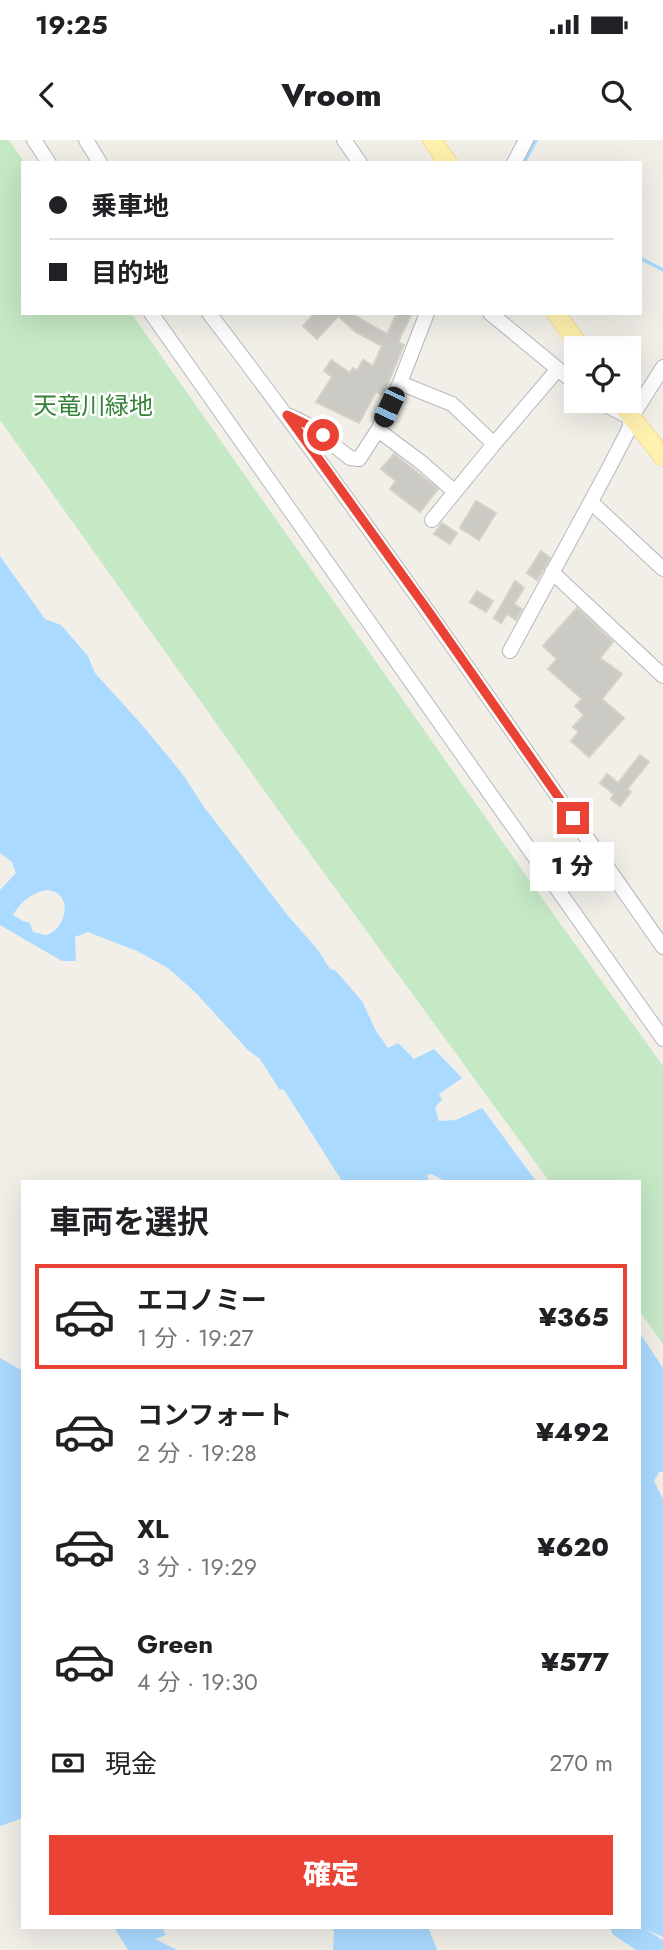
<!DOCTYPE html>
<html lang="ja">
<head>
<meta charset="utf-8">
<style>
  :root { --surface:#fff; --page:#f2f2f2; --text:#202124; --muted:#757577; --line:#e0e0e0; --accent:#ea4335 }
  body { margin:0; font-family:Jost,"Noto Sans JP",sans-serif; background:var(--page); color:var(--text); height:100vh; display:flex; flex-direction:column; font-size:26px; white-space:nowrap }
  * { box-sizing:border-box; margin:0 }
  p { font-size:23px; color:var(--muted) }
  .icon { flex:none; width:38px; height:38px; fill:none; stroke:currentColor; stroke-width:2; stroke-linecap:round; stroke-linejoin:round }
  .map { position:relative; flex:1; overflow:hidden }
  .details { position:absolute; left:21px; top:1040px; width:620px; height:749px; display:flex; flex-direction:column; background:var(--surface); border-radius:0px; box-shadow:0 7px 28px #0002 }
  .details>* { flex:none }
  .guide { position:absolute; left:21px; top:21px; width:621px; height:154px; border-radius:0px; box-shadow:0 7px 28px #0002; display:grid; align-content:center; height:154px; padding:0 28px; background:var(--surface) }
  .tools { position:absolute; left:564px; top:196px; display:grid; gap:14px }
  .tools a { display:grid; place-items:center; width:77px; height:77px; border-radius:0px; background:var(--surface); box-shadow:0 7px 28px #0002; font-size:35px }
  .end { position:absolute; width:32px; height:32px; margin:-16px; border:9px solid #ea4335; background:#fff; box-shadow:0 0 0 4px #fff }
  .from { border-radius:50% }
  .bubble { position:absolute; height:49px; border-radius:0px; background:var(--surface); box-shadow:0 7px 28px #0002; font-size:23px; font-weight:800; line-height:49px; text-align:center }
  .car { position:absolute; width:21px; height:42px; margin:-21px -10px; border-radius:9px; box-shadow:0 0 5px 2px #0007; background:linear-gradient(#222 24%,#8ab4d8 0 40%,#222 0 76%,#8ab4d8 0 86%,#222 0) }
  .guide b { display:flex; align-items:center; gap:24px; height:66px; font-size:26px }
  .guide b+b { border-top:2px solid var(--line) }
  .guide i { width:18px; height:18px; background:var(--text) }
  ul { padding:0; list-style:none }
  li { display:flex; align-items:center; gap:21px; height:105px; margin:0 14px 10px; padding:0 14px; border:4px solid transparent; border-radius:0px }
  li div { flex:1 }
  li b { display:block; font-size:26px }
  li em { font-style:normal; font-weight:800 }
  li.selected { border-color:var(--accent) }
  li>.icon { width:63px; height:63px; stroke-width:1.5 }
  h2 { padding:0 28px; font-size:32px; line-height:84px }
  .pay { display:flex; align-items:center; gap:18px; height:77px; padding:0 28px; font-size:26px }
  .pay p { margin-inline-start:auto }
  .cta { display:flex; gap:14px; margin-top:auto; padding:14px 28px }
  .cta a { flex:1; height:80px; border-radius:0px; background:var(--accent); color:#fff; font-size:28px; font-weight:800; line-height:80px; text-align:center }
  .status { display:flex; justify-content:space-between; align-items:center; height:49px; padding:0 35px; background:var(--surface); direction:ltr }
  .status svg { height:19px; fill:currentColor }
  header { display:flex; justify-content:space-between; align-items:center; height:91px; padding:0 28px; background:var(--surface); font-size:32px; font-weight:800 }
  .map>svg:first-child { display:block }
  .green { fill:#c5e8c5 }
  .water { fill:#aadaff; fill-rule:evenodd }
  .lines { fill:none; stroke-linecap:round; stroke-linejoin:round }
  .stream { stroke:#aadaff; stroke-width:3.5 }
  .river { stroke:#aadaff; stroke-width:23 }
  .building { fill:#cccac5; stroke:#d6d1c6; stroke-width:2 }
  .minor-casing { stroke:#b5b8bc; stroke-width:16 }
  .major-casing { stroke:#f2c960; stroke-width:19 }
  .minor { stroke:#fff; stroke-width:14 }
  .major { stroke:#fff2af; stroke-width:18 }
  .route { stroke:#ea4335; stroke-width:9 }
  .labels { text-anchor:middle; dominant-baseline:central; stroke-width:5; stroke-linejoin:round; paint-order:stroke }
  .park-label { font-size:24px; fill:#348238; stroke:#fff }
</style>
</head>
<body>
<div class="status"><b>19:25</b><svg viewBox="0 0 49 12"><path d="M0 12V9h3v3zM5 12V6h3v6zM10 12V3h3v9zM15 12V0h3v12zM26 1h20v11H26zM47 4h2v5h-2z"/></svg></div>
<header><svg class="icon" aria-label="back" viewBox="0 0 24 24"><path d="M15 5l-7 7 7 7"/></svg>Vroom<svg class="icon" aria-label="search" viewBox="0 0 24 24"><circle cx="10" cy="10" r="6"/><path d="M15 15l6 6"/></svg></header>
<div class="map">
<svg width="663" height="1810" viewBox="0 0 663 1810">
  <rect width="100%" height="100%" fill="#f1efe8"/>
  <path class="green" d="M0,0H9L25,23H23V173H131L554,775L663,926V1204L639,1170V1041H549L276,667L0,280Z"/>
  <path class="water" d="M0,416L45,479L61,485L88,516L95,533L143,586L184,636L204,667L289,777L318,810L330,829L335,830L362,861L376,891L388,908L398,903L414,919L434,909L462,938L439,954L442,960L435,967L439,981L456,980L482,968L536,1041H444L432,1034L427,1035L429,1041H342L284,950L279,949L260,919L247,909L196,853L168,828L137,811L88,792L75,797L76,821H62L0,785V750L16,733L12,722L0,713ZM48,750C77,754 63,794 45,795C44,795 34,792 33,792L30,783L23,781L13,775C21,761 33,752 48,750Z
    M639,1192L663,1228V1332H659L654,1341L663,1359V1797L639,1786Z
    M0,1218L23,1231V1678L0,1686Z
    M114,1787H162L166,1795L155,1799L177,1810H128Z
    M332,1787H428L437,1810H333L334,1792Z"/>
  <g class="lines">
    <path class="stream" d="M524,23L536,0
      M640,118L663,130"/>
    <path class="river" d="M622,1787L657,1810"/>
  </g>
  <path class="building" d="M315,173H350L387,194L397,173H412L398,202L404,205L383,255L376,252L359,283L316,262L332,237L324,231L331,220L350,233L353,228L357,231L363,220L373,226L382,206L356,192L338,176L317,199L303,186Z
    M394,314L438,349L420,372L390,349L396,341L381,329Z
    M476,361L496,373L479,400L460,388Z
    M442,383L457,393L450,404L434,394Z
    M541,411L550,418L537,440L527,433Z
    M515,441L524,448L514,464L522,469L516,480L507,474L501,483L494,478Z
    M477,451L493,461L486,472L470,462Z
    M577,468L613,502L600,518L622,534L602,559L624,578L589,617L571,601L579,592L573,587L584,575L575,566L582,559L548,529L557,519L543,506Z
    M640,615L649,622L627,649L631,652L620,666L611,659L614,654L600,643L607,634L618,643Z"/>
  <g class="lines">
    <g class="minor-casing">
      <path id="minor" d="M34,0L49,23
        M86,0L100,23
        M344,0L360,23
        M514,23L526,0
        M151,173L663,899
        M209,173C367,380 514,594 663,807
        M427,173L400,243L452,264L494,304L432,380
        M490,173L576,244
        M400,243L378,290L422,323L455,352
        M598,261L631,278
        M290,276L308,285L350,318L359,319L378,290
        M494,304L558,229
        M591,362L663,429
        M552,432L663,536
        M510,511L609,328L629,289L631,278L663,227"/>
    </g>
    <g class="major-casing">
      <path id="major" d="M432,0L448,23
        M556,173L581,208
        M619,261L663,317"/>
    </g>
    <use href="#minor" class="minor"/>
    <use href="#major" class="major"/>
  </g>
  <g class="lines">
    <path class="route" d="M323,295L308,285L287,275L429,472L573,678"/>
  </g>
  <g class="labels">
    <g class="park-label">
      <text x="93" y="265">天竜川緑地</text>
    </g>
  </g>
</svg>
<div class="tools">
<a><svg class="icon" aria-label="locate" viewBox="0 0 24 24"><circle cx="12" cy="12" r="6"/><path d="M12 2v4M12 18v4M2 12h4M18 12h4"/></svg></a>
</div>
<i class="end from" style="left:323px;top:295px"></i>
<i class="end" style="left:573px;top:678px"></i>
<div class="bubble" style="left:530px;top:702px;width:84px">1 分</div>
<i class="car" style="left:389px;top:267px;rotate:205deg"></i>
<div class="guide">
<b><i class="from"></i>乗車地</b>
<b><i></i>目的地</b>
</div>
<section class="details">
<h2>車両を選択</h2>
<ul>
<li class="selected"><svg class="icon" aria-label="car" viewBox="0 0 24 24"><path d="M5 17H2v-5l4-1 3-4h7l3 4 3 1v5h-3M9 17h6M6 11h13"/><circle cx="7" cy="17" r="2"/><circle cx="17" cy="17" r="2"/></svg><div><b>エコノミー</b><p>1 分 · 19:27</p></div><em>¥365</em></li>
<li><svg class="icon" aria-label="car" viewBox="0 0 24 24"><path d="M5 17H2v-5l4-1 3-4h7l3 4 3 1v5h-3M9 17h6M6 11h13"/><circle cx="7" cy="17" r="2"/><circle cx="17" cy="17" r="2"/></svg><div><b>コンフォート</b><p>2 分 · 19:28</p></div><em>¥492</em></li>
<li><svg class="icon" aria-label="car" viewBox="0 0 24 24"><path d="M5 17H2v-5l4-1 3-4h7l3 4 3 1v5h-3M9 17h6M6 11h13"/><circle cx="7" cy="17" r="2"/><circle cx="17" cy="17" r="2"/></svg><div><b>XL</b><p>3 分 · 19:29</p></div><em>¥620</em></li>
<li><svg class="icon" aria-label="car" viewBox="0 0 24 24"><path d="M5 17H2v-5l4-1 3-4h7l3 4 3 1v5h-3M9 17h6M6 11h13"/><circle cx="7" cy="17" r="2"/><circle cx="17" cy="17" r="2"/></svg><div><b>Green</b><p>4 分 · 19:30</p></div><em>¥577</em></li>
</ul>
<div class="pay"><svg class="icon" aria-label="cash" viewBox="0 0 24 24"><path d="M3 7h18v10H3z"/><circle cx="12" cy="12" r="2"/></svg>現金<p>270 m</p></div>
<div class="cta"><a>確定</a></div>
</section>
</div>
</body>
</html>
